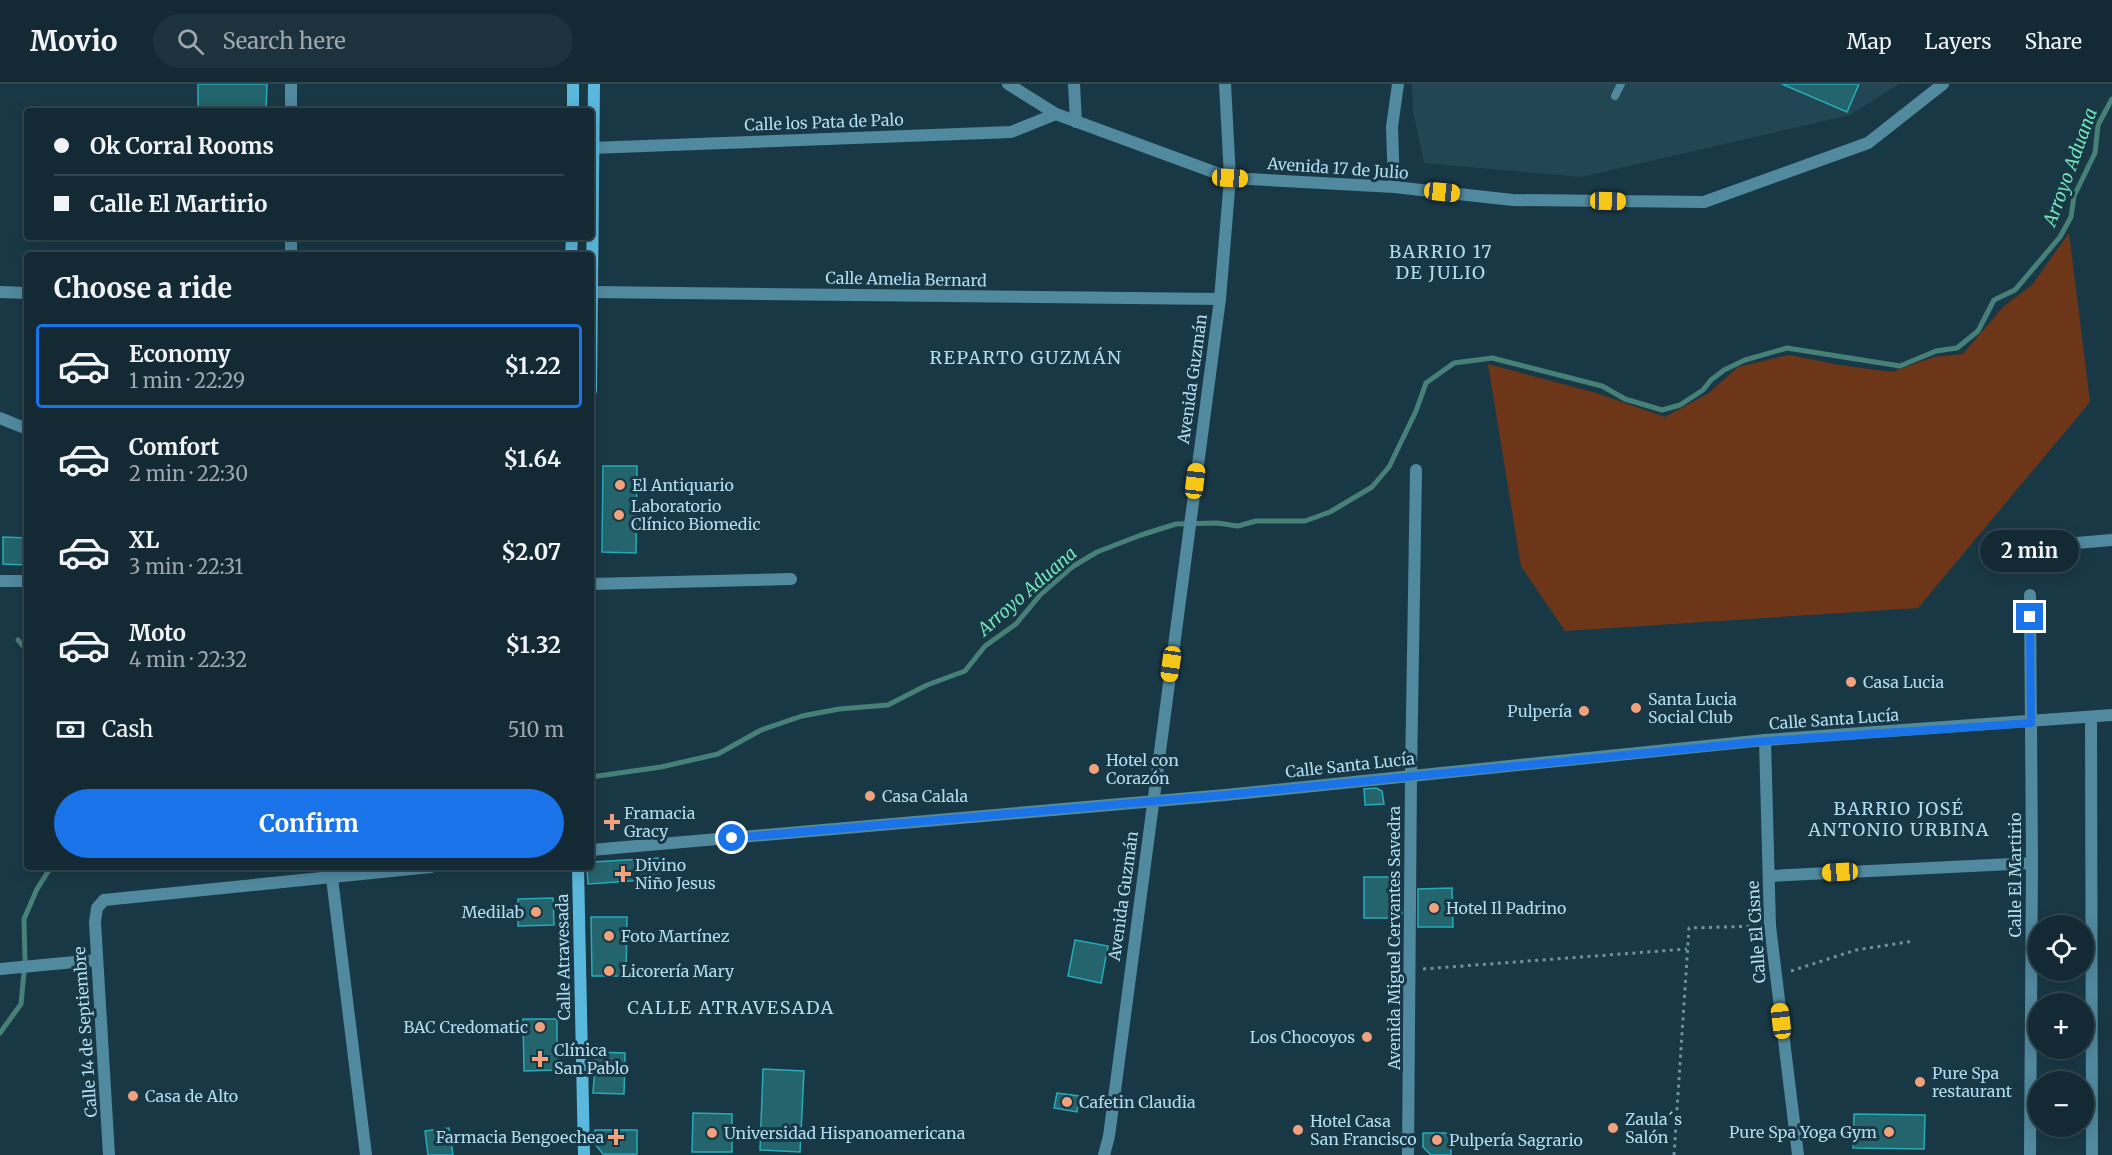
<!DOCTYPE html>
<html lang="en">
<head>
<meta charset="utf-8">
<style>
  :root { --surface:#132a34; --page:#1c323c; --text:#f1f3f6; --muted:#9da7ac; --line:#32464f; --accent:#1a73e8 }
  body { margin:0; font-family:Merriweather,serif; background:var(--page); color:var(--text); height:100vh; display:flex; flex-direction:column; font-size:22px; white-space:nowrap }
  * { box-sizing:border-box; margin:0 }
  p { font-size:20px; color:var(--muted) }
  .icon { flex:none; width:33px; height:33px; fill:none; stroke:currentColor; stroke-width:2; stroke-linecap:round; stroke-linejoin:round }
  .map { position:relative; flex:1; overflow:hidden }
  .details { position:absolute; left:24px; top:168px; width:570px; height:618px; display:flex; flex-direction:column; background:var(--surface); border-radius:6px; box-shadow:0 3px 15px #0003,0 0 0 2px var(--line) }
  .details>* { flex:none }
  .guide { position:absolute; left:24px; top:24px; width:570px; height:132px; border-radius:6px; box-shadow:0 3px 15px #0003,0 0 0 2px var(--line); display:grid; align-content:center; height:132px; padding:0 30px; background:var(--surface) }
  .buttons { position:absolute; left:2028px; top:831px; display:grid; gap:12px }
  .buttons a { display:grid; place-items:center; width:66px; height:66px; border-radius:50%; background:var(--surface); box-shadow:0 3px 15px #0003,0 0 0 2px var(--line); font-size:30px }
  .end { position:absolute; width:27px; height:27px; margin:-14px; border:8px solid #1a73e8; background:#fff; box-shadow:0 0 0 3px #fff }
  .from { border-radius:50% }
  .bubble { position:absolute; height:42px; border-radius:21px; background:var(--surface); box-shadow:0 3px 15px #0003,0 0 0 2px var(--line); font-size:20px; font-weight:700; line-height:42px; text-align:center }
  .car { position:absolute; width:18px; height:36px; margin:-18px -9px; border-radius:8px; box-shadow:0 0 4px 2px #0007; background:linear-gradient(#f5c518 24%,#345 0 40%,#f5c518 0 76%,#345 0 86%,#f5c518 0) }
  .guide b { display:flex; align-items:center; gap:21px; height:57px; font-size:22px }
  .guide b+b { border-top:2px solid var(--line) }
  .guide i { width:15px; height:15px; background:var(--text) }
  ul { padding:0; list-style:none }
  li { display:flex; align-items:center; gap:18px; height:84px; margin:0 12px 9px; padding:0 18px; border:3px solid transparent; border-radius:6px }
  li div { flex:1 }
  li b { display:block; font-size:22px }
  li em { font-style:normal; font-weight:700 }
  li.current { border-color:var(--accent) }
  li>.icon { width:54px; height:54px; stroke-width:1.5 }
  h2 { padding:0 30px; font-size:27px; line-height:72px }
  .pay { display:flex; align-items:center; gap:15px; height:66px; padding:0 30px; font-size:22px }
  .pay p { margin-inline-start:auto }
  .button { display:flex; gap:12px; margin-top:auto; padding:12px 30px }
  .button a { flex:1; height:69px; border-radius:36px; background:var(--accent); color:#fff; font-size:24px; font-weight:700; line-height:69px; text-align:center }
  header { display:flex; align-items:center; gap:36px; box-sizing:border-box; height:84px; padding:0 30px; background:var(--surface); border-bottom:2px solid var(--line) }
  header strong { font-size:28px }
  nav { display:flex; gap:33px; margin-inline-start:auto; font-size:21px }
  .search { width:420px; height:54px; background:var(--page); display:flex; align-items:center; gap:15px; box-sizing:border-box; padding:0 21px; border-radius:33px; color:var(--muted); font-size:22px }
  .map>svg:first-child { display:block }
  .built { fill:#234654 }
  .green { fill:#6e3619 }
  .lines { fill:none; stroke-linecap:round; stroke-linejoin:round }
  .stream { stroke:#478076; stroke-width:5 }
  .building { fill:#24646c; stroke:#27abb9; stroke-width:1.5 }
  .path { stroke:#6c93a3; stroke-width:3; stroke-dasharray:3 4.5; stroke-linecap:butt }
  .lane { stroke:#51899f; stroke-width:8 }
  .street { stroke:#51899f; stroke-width:12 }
  .secondary { stroke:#5ab8dc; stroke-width:12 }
  .route { stroke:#1a73e8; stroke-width:8 }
  .poi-dot { fill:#f1a17b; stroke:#193845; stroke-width:2 }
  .labels { text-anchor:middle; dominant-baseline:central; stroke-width:6; stroke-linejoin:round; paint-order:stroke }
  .street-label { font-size:16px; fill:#b0ddf0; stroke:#193845 }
  .poi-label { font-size:16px; fill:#b0ddf0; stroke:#193845; text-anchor:start }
  .water-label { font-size:18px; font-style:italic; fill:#73e3b8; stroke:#193845 }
  .neighbourhood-label { font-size:18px; letter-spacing:1.5px; fill:#b0ddf0; stroke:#193845 }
</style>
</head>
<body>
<header>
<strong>Movio</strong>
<div class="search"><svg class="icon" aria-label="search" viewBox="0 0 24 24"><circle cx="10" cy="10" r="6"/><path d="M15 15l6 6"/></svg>Search here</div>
<nav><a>Map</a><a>Layers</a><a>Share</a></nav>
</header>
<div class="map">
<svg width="2112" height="1071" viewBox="0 0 2112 1071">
  <rect width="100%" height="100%" fill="#193845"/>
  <path class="built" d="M1412,0H1899L1850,31L1581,93L1424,79L1413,28Z"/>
  <path class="green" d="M2069,149L2090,318L1918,524L1565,547L1521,482L1488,280L1596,309L1665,333L1709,309L1738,283L1789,271L1839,281L1892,288L1934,273L1963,270L2003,223L2032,201Z"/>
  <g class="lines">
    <path class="stream" d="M18,556L27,567
      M591,693L661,683L718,670L761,646L802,632L839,625L888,621L927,601L965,587L985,562L1016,540L1041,510L1072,483L1097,468L1141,451L1176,440L1217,439L1238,442L1256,437H1305L1330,428L1372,403L1389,383L1416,327L1426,299L1454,279L1492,274L1602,302L1625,315L1662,326L1680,321L1703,306L1711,296L1724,286L1745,276L1787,264L1900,282L1936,267L1957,264L1978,247L1994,216L2015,206L2060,153L2071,133L2074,112L2095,69L2098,41L2112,15
      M0,949L21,920L25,878L24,835L37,805L51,783"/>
  </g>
  <path class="building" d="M198,0H267L266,27H198Z
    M1782,0H1859L1847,28Z
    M603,382H637L636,469L602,468Z
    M3,453L27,454V481L3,480Z
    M1376,704L1382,707L1384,720L1365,721L1364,705Z
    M658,774L659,795L588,800L587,785L591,783L593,778Z
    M1364,793H1390V805H1402V834H1364Z
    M1452,804L1453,843H1418V805Z
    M553,814L554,841L518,842V815Z
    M591,833H627L626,892H592Z
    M1075,856L1108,862L1101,899L1068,892Z
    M523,935H557V986L524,987Z
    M596,968L625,969L624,1010L593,1009Z
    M763,985L804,987L800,1068L760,1066Z
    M1057,1009L1079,1012L1077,1028L1054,1024Z
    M693,1029L732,1030V1068H692Z
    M1854,1030L1925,1031L1924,1065L1853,1064Z
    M449,1044L453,1071H428L425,1047Z
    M595,1046H637V1070H603L595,1060Z
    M1423,1049H1451V1071H1431L1423,1063Z"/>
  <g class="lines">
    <path class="path" d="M1423,885L1687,865
      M1791,887L1856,866L1914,857
      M1674,1071L1689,844L1757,842"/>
    <path class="lane" d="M1615,12L1621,0"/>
    <path class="street" d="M291,0V27
      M1008,0L1056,30L1230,94L1394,103L1513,116L1704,118L1868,59L1943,0
      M1074,0L1076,38
      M591,64L1011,48L1056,30
      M1394,103L1392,43L1398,0
      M291,153V171
      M0,208L27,209
      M591,208L1220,215
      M0,334L27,345
      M2064,460L2112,456
      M0,497H27
      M591,500L791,495
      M2091,633L2092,1071
      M1765,656L1770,842L1798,1071
      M591,766L1225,711L1765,656L2112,631
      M1769,792L2032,779
      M332,794L366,1071
      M0,885L96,876
      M109,1071L95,838L97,824L104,816L431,783
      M1104,1071L1109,1052L1220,215L1230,94L1225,0
      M1408,1071L1411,692L1416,386
      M2030,1071L2032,779L2030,511"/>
    <path class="secondary" d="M573,0V27
      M571,171L572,153
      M591,307L594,0
      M578,783L584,1071"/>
  </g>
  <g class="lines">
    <path class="route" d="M732,754L1225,711L1766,657L2031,639L2030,533"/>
  </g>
  <g class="poi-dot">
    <circle cx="620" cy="401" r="6"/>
    <circle cx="619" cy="431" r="6"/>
    <circle cx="1851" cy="598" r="6"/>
    <circle cx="1636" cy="624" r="6"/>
    <circle cx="1584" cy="627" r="6"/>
    <circle cx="1094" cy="685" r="6"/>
    <circle cx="870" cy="712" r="6"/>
    <path d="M609 729h6v6h6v6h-6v6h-6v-6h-6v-6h6z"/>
    <path d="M620 781h6v6h6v6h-6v6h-6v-6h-6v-6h6z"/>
    <circle cx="1434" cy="824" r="6"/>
    <circle cx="536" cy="828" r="6"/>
    <circle cx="609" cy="852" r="6"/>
    <circle cx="609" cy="887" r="6"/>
    <circle cx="540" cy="943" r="6"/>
    <circle cx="1367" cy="953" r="6"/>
    <path d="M537 966h6v6h6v6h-6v6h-6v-6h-6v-6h6z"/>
    <circle cx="1920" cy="998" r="6"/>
    <circle cx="133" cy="1012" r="6"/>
    <circle cx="1067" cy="1018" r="6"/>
    <circle cx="1613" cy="1044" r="6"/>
    <circle cx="1298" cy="1046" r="6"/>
    <circle cx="1889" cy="1048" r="6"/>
    <circle cx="712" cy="1049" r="6"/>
    <path d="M613 1044h6v6h6v6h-6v6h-6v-6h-6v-6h6z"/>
    <circle cx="1437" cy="1056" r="6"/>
  </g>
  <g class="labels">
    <g class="street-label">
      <text transform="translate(824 38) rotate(-2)">Calle los Pata de Palo</text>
      <text transform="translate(1338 84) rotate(4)">Avenida 17 de Julio</text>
      <text transform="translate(906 195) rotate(1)">Calle Amelia Bernard</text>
      <text transform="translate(1192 295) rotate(-82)">Avenida Guzmán</text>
      <text transform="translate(1834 635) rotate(-4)">Calle Santa Lucía</text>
      <text transform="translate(1350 681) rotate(-6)">Calle Santa Lucía</text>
      <text transform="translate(2015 791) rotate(-90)">Calle El Martirio</text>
      <text transform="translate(1123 812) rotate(-82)">Avenida Guzmán</text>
      <text transform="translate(1756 848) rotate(-94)">Calle El Cisne</text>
      <text transform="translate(1394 854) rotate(-90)">Avenida Miguel Cervantes Savedra</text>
      <text transform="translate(563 873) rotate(-91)">Calle Atravesada</text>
      <text transform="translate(85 948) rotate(-94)">Calle 14 de Septiembre</text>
    </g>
    <g class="poi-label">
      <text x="632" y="401">El Antiquario</text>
      <text x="631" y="422">Laboratorio<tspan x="631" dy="18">Clínico Biomedic</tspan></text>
      <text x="1863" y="598">Casa Lucia</text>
      <text x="1648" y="615">Santa Lucia<tspan x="1648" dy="18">Social Club</tspan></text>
      <text x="1572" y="627" text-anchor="end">Pulpería</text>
      <text x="1106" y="676">Hotel con<tspan x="1106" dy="18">Corazón</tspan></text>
      <text x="882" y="712">Casa Calala</text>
      <text x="624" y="729">Framacia<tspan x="624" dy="18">Gracy</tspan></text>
      <text x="635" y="781">Divino<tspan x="635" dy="18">Niño Jesus</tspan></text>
      <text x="1446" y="824">Hotel Il Padrino</text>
      <text x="524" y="828" text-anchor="end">Medilab</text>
      <text x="621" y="852">Foto Martínez</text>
      <text x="621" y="887">Licorería Mary</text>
      <text x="528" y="943" text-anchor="end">BAC Credomatic</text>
      <text x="1355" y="953" text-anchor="end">Los Chocoyos</text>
      <text x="554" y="966">Clínica<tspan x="554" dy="18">San Pablo</tspan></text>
      <text x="1932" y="989">Pure Spa<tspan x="1932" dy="18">restaurant</tspan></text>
      <text x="145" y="1012">Casa de Alto</text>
      <text x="1079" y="1018">Cafetin Claudia</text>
      <text x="1625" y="1035">Zaula´s<tspan x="1625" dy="18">Salón</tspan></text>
      <text x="1310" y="1037">Hotel Casa<tspan x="1310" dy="18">San Francisco</tspan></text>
      <text x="1877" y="1048" text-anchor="end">Pure Spa Yoga Gym</text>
      <text x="724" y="1049">Universidad Hispanoamericana</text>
      <text x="604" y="1053" text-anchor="end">Farmacia Bengoechea</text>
      <text x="1449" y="1056">Pulpería Sagrario</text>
    </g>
    <g class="water-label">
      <text transform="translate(2070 83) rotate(-70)">Arroyo Aduana</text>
      <text transform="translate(1027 507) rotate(-41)">Arroyo Aduana</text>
    </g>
    <g class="neighbourhood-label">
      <text x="1441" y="167">BARRIO 17<tspan x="1441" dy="21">DE JULIO</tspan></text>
      <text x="1026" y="273">REPARTO GUZMÁN</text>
      <text x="1899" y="724">BARRIO JOSÉ<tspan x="1899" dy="21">ANTONIO URBINA</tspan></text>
      <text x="731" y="923">CALLE ATRAVESADA</text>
    </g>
  </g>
</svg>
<div class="buttons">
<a><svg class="icon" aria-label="locate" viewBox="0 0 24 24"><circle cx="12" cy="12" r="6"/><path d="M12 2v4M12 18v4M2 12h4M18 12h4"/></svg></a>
<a>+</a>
<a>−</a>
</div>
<i class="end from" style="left:732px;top:754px"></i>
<i class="end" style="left:2030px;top:533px"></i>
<div class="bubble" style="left:1980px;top:446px;width:99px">2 min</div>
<i class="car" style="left:1230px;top:94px;rotate:93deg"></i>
<i class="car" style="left:1442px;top:108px;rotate:96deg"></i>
<i class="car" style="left:1608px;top:117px;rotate:91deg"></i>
<i class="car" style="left:1195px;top:397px;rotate:7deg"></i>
<i class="car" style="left:1171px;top:580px;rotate:188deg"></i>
<i class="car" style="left:1840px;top:788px;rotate:267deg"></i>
<i class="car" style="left:1781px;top:937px;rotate:353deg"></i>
<div class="guide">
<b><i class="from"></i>Ok Corral Rooms</b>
<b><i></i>Calle El Martirio</b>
</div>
<section class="details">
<h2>Choose a ride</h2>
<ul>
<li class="current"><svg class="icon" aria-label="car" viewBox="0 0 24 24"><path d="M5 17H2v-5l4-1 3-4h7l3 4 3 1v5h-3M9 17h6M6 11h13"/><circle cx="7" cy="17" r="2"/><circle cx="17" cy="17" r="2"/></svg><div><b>Economy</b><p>1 min · 22:29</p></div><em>$1.22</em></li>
<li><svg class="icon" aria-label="car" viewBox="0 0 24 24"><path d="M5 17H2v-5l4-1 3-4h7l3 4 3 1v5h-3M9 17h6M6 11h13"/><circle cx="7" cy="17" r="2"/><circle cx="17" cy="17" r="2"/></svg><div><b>Comfort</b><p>2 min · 22:30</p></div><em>$1.64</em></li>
<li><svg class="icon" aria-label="car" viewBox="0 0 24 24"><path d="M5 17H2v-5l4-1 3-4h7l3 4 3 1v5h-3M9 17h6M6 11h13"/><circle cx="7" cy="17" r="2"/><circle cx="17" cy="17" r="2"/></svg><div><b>XL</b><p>3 min · 22:31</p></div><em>$2.07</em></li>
<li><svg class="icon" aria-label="car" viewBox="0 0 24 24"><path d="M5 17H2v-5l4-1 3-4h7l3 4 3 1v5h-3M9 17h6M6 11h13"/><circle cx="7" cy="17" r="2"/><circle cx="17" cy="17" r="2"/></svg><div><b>Moto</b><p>4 min · 22:32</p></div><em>$1.32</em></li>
</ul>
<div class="pay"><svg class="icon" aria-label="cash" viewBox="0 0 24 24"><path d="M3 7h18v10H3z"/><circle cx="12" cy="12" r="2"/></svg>Cash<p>510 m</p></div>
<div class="button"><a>Confirm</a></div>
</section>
</div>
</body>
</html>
